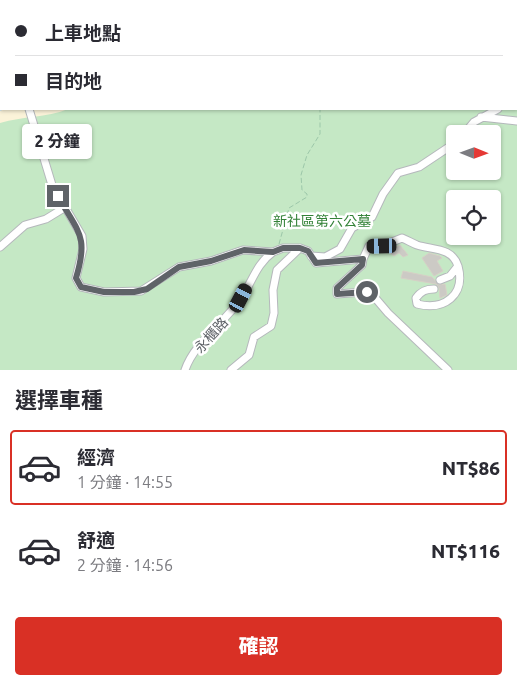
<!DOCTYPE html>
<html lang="zh-TW">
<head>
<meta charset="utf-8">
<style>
  :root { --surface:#fff; --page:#f7f7f7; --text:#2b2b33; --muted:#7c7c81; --line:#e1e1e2; --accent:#d93025 }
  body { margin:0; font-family:Ubuntu,"Noto Sans TC",sans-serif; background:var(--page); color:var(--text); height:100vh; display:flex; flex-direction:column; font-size:19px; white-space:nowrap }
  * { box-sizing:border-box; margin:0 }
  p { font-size:16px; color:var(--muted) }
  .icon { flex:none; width:28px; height:28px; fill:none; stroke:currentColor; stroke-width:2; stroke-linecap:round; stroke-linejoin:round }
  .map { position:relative; height:370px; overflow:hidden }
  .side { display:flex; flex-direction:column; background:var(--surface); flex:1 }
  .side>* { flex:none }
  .hud { position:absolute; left:0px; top:0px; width:518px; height:110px; box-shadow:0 1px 4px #0004; display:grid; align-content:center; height:110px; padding:0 15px; background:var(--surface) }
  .needle { width:32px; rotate:91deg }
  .tools { position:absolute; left:446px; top:125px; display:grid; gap:10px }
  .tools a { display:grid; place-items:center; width:55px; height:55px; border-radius:5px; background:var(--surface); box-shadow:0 1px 4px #0004; font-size:25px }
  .end { position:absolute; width:22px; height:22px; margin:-11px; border:6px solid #5f6368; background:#fff; box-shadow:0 0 0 2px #fff }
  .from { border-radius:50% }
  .bubble { position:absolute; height:35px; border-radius:5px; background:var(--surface); box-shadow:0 1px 4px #0004; font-size:16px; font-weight:800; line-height:35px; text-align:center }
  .car { position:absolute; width:15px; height:30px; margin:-15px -8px; border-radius:6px; box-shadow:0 0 4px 1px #0007; background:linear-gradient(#222 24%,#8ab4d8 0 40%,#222 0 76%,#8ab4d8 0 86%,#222 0) }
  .hud b { display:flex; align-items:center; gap:18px; height:48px; font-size:19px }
  .hud b+b { border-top:1px solid var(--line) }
  .hud i { width:12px; height:12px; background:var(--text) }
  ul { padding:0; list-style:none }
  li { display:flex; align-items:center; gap:15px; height:75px; margin:0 10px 8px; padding:0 5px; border:2px solid transparent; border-radius:5px }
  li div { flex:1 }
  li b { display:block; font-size:19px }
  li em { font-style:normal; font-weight:800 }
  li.current { border-color:var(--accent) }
  li>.icon { width:45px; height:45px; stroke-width:1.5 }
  h2 { padding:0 15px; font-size:22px; line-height:60px }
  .action { display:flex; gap:10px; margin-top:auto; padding:10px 15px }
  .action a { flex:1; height:58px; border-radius:5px; background:var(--accent); color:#fff; font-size:20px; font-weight:800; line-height:58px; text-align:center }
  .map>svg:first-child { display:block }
  .green { fill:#c5e8c5; fill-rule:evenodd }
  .sand { fill:#fbf3d9 }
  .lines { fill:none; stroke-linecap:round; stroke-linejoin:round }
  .stream { stroke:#aadaff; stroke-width:1 }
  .river { stroke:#aadaff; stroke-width:9 }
  .building { fill:#cccac5; stroke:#d6d1c6 }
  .minor-casing { stroke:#b5b8bc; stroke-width:9 }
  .path { stroke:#9cc7a9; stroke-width:1; stroke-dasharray:5 2.5; stroke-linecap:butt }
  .minor { stroke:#fff; stroke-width:7 }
  .route { stroke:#5f6368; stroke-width:6 }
  .labels { text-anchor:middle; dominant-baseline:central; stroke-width:5; stroke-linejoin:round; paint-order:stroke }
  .park-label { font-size:14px; fill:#348238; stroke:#fff }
  .street-label { font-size:14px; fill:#5f6368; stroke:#fff }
</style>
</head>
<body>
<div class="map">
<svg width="517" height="370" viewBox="0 0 517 370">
  <rect width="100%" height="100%" fill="#f1efe8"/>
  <path class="green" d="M0,0H517V370H0ZM1,1H516V109H1ZM455,134H492V171H455ZM455,199H492V236H455Z"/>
  <path class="sand" d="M0,93L1,109H68C46,118 23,116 0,123Z"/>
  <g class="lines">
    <path class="stream" d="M0,96L1,98"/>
    <path class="river" d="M119,1V0
      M0,106L1,105"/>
  </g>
  <path class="building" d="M400,245L408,255L403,257L399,253L394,256L387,251Z
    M429,253L440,256L442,258L437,261L443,271L434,276L422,258Z
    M403,271L432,277L439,285L445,284L447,295L440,298L439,288L436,284L401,278Z"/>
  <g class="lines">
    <g class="minor-casing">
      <path id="minor" d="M16,1L17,0
        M100,1V0
        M0,31L1,28
        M516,32H517
        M516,47L517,48
        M0,78H1
        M29,109L52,185L82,236L83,249L76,278L81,287L104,292L141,291L179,267L211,261L243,250L273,252L283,248H300L308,251L316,263L363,259L362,265L337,288V294L364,292L371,293L388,313L448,370
        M481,117L517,121
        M464,134L474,122L498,109
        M0,247L25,225L46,219L64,208
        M311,256L325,257L340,249L352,228L372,217L383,194L398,173L419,167L455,143
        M363,259L369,246H382L402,238C407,240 412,243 417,245C432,250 452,247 458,266L450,276L440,280
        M434,289C426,289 421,291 416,298L417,304C444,311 466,295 458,266
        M185,370C194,343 224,323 240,300C252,283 256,264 273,252
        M231,370L249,355L254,337L271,326L274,313L273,290L277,270L300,248"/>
    </g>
    <path class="path" d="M516,24L517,25
      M279,244L289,208L307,197V194L302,190L301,175L307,155L320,134V109"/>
    <use href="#minor" class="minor"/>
  </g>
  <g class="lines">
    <path class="route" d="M58,196C78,233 89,235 76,278L81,287L104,292H134L147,289L179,267L211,261L244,250L273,252L283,248H300L308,251L316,263L363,259L362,265L337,288V294L367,292"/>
  </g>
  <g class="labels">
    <g class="park-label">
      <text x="322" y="221">新社區第六公墓</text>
    </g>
    <g class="street-label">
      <text transform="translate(211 335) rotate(-48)">永櫃路</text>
    </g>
  </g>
</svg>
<div class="tools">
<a><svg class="needle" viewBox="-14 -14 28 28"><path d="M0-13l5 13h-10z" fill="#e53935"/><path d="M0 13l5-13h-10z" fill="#7c7c81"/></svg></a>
<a><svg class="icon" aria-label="locate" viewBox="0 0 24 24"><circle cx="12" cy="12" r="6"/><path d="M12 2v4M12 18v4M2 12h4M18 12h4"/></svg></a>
</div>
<i class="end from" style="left:367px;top:292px"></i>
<i class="end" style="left:58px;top:196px"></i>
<div class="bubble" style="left:22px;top:124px;width:70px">2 分鐘</div>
<i class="car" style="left:382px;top:246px;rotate:269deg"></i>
<i class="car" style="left:241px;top:298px;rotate:28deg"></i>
<div class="hud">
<b><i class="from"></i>上車地點</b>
<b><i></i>目的地</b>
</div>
</div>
<section class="side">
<h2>選擇車種</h2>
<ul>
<li class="current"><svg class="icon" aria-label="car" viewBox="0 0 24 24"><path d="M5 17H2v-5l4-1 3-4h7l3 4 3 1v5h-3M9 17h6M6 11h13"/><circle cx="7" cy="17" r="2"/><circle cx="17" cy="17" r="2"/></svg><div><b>經濟</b><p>1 分鐘 · 14:55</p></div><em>NT$86</em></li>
<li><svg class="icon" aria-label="car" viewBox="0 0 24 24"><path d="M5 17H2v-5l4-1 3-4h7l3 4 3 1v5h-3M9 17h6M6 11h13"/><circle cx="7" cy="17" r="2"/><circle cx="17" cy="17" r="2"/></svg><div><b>舒適</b><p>2 分鐘 · 14:56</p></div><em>NT$116</em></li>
</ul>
<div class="action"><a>確認</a></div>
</section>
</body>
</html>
